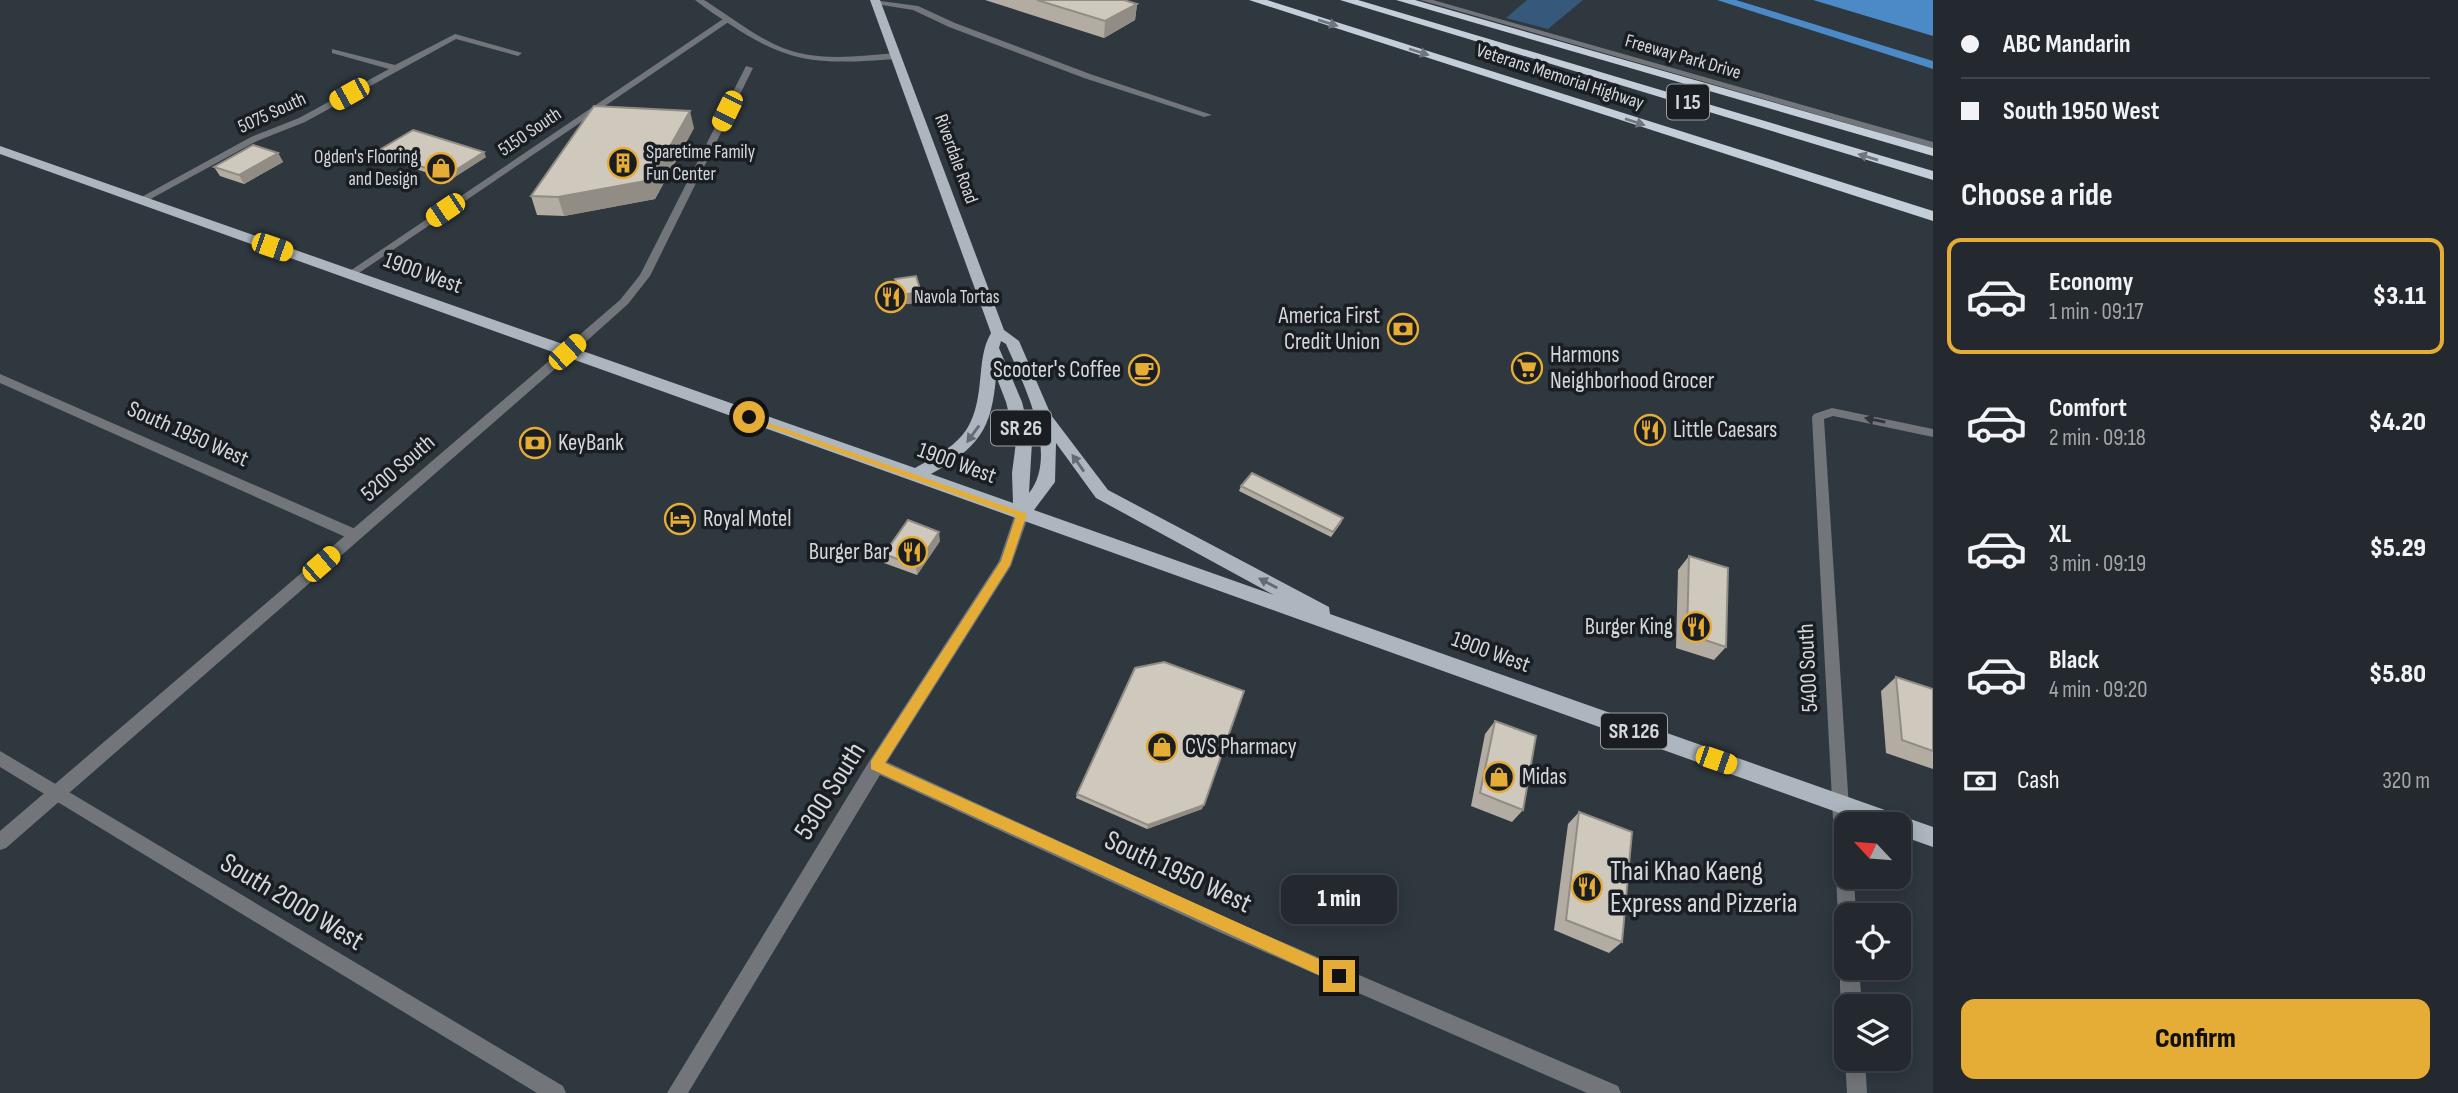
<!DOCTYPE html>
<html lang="en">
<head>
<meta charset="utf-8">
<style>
  :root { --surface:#23292f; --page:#2b3137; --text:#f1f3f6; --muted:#a3a6aa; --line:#40454b; --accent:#e5ad35 }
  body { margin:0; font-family:"Sofia Sans Condensed",sans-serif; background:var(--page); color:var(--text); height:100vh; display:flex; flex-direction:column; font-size:26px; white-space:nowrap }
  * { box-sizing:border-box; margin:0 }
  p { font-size:23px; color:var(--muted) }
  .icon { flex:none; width:38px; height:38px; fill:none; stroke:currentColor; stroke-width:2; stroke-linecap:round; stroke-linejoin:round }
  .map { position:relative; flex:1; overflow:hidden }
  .sheet { display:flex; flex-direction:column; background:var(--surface); width:525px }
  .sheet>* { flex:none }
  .guide { display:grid; align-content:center; height:154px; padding:0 28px; background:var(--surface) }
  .needle { width:46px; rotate:296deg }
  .tools { position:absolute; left:1834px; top:812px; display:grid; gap:14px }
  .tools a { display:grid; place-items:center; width:77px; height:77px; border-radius:14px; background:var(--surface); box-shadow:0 4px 18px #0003,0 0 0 2px var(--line); font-size:35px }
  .end { position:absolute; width:32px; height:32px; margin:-16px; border:9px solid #e5ad35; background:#111; box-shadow:0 0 0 4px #111 }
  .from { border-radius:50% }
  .bubble { position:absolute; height:49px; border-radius:14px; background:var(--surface); box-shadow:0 4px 18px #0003,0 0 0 2px var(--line); font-size:23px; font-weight:800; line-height:49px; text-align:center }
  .car { position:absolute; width:21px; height:42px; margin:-21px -10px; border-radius:9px; box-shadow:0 0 5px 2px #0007; background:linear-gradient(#f5c518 24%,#345 0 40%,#f5c518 0 76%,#345 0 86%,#f5c518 0) }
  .guide b { display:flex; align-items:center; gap:24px; height:66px; font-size:26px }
  .guide b+b { border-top:2px solid var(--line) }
  .guide i { width:18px; height:18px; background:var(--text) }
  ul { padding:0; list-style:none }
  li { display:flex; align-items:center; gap:21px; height:116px; margin:0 14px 10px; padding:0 14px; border:4px solid transparent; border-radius:14px }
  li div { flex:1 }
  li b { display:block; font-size:26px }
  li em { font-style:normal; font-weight:800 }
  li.on { border-color:var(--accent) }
  li>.icon { width:63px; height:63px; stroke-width:1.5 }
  h2 { padding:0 28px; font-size:32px; line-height:84px }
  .pay { display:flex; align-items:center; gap:18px; height:77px; padding:0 28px; font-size:26px }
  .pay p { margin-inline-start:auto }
  .primary-button { display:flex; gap:14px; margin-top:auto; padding:14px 28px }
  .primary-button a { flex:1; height:80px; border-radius:14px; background:var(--accent); color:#111; font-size:28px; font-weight:800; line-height:80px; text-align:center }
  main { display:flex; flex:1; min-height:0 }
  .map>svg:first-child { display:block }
  .green { fill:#35587b }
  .water { fill:#4b8ac7 }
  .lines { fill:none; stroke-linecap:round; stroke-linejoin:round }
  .canal { fill:#4b8ac7; fill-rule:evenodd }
  .minor { fill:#72767a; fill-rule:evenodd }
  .tertiary { fill:#72767a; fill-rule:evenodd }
  .primary { fill:#adb5be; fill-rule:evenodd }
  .motorway { fill:#c4ced9; fill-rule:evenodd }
  .wall { fill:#b2aca2 }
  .shaded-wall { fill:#918c84 }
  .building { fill:#cfc8bc; stroke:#918c84; stroke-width:2 }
  .oneway { fill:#6f767e }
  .oneway2 { fill:#303438 }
  .oneway3 { fill:#646a70 }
  .route { fill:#e5ad35 }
  .labels { text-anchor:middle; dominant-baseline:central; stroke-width:7; stroke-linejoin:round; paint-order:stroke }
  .far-street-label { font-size:19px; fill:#d3d8dd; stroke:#1a1e22 }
  .far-poi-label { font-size:19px; fill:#d3d8dd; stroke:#1a1e22; text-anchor:start }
  .shield { fill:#1a1e22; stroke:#9ca0a5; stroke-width:2 }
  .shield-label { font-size:21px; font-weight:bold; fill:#d3d8dd }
  .street-label { font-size:23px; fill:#d3d8dd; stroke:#1a1e22 }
  .poi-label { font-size:23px; fill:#d3d8dd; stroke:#1a1e22; text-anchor:start }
  .near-street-label { font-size:28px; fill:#d3d8dd; stroke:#1a1e22 }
  .near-poi-label { font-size:28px; fill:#d3d8dd; stroke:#1a1e22; text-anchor:start }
</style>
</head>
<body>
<main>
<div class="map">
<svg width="1933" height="1093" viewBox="0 0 1933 1093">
  <rect width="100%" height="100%" fill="#2f373f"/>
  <path class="green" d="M1527,0H1583L1548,29L1506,18Z"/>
  <path class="water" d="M1813,0H1933V36Z"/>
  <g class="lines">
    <path class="canal" d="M1717,0H1736L1933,61V69Z"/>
    <path class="minor" d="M873,0L918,6L955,23L1090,74L1212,115L1204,117L1084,78L949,27L913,10L876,4L872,2Z
      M726,17L733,19L353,277H345L344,275Z
      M455,34L522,53L518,56L456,39L305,122L257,141L145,202L136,200L251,137L299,118L389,69L332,53V49L395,65Z
      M746,66L753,68L650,276L628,304L571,355H563V349L620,300L640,275Z
      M0,374L360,531L362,535L355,540L350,539L0,383Z
      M1832,408L1933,429V437L1833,416L1824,419L1850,824H1846V877H1854L1856,915H1846V924L1841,921L1838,915L1812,417L1814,414Z
      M1022,509L1029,514L1011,566L887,762L1231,920L1618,1086L1621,1093H1587L1219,932L880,775L688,1093H667L870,760L999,561L1015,514Z
      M0,751L563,1086L566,1093H537L0,767Z
      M1846,960V968H1859L1862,1006H1846V1013C1839,1002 1837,970 1846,960Z
      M1846,1056V1059H1865L1867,1093H1847L1845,1059Z"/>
    <path class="tertiary" d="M695,0H704C730,16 755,37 783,48C818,62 859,56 896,53L900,56L896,59C825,64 792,66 731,25C719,17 706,9 695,0Z
      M1420,0H1433L1933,142V148Z
      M567,348L571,349V355L6,848L0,850V831L563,349Z"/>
    <path class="primary" d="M870,0H880L1004,330L1019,341L1051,415L1108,490L1329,607L1330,614L1933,827V847L1899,835V824H1870L0,154V146L915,468C959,444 975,434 980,381C982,364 982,349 991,333ZM1001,341L1006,344C1023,383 1060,454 1029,493L1032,442L1022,402L999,348ZM996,376L1006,402L1016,442L1012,473L1013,503L931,474C978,448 992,430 996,376ZM1056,443L1096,498L1274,595L1034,510L1055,482Z"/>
    <path class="motorway" d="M1249,0H1267L1933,211V221Z
      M1340,0H1358L1933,171V180Z
      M1396,0H1415L1933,148V156Z"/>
  </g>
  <path class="wall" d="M985,0H1124L1137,4L1135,20L1104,38Z
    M694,128L655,199L564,216L537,215L531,196Z
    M376,152L486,157L450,180L378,157Z
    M278,153L283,162L244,184L220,176L214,167Z
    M895,279L921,292V302L900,305L896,288Z
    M1241,486L1343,518L1341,523L1331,537L1239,491Z
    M940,541L917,575L884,563V554Z
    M1689,556L1726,647L1714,660L1676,648L1678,570Z
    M1896,677L1933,689V769L1886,753L1881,691Z
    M1495,721L1523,810L1512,822L1471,806L1485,734Z
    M1077,794L1202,809L1147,829L1076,798Z
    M1579,812L1622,942L1609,953L1554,930L1568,824Z"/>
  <path class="shaded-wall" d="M1137,4L1135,20L1104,38L1105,21Z
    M690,111L694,128L655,199L564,216L558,197Z
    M484,152L486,157L450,180L448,175Z
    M278,153L283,162L244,184L239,175Z
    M921,292V302L900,305V295Z
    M939,532L940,541L917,575L916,566Z
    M1204,805L1202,809L1147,829L1148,825Z"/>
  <path class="building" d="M1037,0H1124L1137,4L1105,21Z
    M594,106L690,111L651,180L558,197L531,196Z
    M413,130L484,152L448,175L376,152Z
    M253,145L278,153L239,175L214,167Z
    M916,276L921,292L900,295L895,279Z
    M1252,473L1343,518L1333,532L1241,486Z
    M908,520L939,532L916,566L884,554Z
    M1689,556L1728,568L1726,647L1687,634Z
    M1164,662L1244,691L1204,805L1148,825L1077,794L1135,668Z
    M1896,677L1933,689V751L1902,740Z
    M1495,721L1536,736L1523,810L1480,793Z
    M1579,812L1632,832L1622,942L1566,920Z"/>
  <defs><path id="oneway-solid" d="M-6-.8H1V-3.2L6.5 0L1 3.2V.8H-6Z" transform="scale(1.75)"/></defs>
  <g class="oneway">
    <use href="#oneway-solid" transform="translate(1328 23) rotate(17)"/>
    <use href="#oneway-solid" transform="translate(1419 52) rotate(18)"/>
    <use href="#oneway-solid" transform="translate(1635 122) rotate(18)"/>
    <use href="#oneway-solid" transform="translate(1868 157) rotate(-163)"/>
  </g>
  <use class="oneway2" href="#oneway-solid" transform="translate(1875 420) rotate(-169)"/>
  <g class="oneway3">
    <use href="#oneway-solid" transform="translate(973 434) rotate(126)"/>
    <use href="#oneway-solid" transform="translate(1078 463) rotate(-125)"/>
    <use href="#oneway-solid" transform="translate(1268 583) rotate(-152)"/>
  </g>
  <path class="route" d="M746,415L1027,514L1010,565L885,763L1345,971V982H1334L871,769V761L1001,561L1016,516L746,419Z"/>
  <defs>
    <g id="building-ring" transform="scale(1.575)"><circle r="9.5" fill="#1a1e22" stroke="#e5ad35" stroke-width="1.5"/><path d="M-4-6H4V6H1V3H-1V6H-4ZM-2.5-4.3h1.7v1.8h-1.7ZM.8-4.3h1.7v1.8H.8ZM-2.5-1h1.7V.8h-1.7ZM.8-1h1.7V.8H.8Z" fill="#e5ad35"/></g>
    <g id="shop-ring" transform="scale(1.575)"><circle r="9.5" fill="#1a1e22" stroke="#e5ad35" stroke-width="1.5"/><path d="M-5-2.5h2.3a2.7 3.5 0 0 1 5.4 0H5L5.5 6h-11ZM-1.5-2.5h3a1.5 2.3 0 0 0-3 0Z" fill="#e5ad35"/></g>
    <g id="restaurant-ring" transform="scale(1.575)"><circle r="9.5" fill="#1a1e22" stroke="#e5ad35" stroke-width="1.5"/><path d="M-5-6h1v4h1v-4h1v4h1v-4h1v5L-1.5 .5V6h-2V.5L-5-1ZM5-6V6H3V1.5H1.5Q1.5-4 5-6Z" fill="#e5ad35"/></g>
    <g id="bank-ring" transform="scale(1.575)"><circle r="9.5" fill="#1a1e22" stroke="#e5ad35" stroke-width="1.5"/><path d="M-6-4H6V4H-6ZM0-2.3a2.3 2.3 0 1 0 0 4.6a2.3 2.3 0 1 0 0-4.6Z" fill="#e5ad35"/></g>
    <g id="supermarket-ring" transform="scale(1.575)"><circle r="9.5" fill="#1a1e22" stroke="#e5ad35" stroke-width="1.5"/><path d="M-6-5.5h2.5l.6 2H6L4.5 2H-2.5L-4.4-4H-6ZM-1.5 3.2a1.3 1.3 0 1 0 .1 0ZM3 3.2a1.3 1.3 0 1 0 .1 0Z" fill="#e5ad35"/></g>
    <g id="cafe-ring" transform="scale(1.575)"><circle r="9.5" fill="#1a1e22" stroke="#e5ad35" stroke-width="1.5"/><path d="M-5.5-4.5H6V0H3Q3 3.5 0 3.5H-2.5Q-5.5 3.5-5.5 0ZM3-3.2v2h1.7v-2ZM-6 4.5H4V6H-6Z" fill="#e5ad35"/></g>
    <g id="hotel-ring" transform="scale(1.575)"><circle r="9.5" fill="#1a1e22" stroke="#e5ad35" stroke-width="1.5"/><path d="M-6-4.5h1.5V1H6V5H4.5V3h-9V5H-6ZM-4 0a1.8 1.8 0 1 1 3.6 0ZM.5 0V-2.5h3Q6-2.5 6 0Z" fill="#e5ad35"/></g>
  </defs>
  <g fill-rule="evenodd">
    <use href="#building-ring" x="623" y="163"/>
    <use href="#shop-ring" x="441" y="168"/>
    <use href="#restaurant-ring" x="891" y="297"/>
    <use href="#bank-ring" x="1403" y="329"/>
    <use href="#supermarket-ring" x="1527" y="368"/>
    <use href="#cafe-ring" x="1144" y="370"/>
    <use href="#restaurant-ring" x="1650" y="430"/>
    <use href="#bank-ring" x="535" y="443"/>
    <use href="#hotel-ring" x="680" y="519"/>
    <use href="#restaurant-ring" x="912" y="552"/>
    <use href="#restaurant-ring" x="1696" y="627"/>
    <use href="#shop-ring" x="1162" y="747"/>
    <use href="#shop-ring" x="1499" y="777"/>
    <use href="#restaurant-ring" x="1587" y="887"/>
  </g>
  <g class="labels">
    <g class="far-street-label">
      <text transform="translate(1683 57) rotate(16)">Freeway Park Drive</text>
      <text transform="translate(1560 77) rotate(18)">Veterans Memorial Highway</text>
      <text transform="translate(272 113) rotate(-25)">5075 South</text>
      <text transform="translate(530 132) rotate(-34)">5150 South</text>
      <text transform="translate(956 159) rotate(70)">Riverdale Road</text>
    </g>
    <g class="far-poi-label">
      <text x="646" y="152">Sparetime Family<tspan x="646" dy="22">Fun Center</tspan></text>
      <text x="418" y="157" text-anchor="end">Ogden's Flooring<tspan x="418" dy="22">and Design</tspan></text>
      <text x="914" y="297">Navola Tortas</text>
    </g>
    <g class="shield">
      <rect x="1667" y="84.5" width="42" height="35" rx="5"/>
      <rect x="991" y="410.5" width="60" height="35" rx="5"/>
      <rect x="1601" y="713.5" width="66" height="35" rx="5"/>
    </g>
    <g class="shield-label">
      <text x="1688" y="102">I 15</text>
      <text x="1021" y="428">SR 26</text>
      <text x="1634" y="731">SR 126</text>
    </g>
    <g class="street-label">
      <text transform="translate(423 273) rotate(20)">1900 West</text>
      <text transform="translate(188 434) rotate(24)">South 1950 West</text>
      <text transform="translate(957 463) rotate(20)">1900 West</text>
      <text transform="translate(398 468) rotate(-41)">5200 South</text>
      <text transform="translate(1491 652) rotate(20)">1900 West</text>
      <text transform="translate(1808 668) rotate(-93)">5400 South</text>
    </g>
    <g class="poi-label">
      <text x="1380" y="316" text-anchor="end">America First<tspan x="1380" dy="26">Credit Union</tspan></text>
      <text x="1550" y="355">Harmons<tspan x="1550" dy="26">Neighborhood Grocer</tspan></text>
      <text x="1121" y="370" text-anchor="end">Scooter's Coffee</text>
      <text x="1673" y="430">Little Caesars</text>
      <text x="558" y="443">KeyBank</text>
      <text x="703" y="519">Royal Motel</text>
      <text x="889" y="552" text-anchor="end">Burger Bar</text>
      <text x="1673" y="627" text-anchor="end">Burger King</text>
      <text x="1185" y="747">CVS Pharmacy</text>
      <text x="1522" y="777">Midas</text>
    </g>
    <g class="near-street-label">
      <text transform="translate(830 791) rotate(-58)">5300 South</text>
      <text transform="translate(1178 872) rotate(25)">South 1950 West</text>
      <text transform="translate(292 902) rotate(31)">South 2000 West</text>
    </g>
    <g class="near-poi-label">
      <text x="1610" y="871">Thai Khao Kaeng<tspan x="1610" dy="32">Express and Pizzeria</tspan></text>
    </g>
  </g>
</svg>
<div class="tools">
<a><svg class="needle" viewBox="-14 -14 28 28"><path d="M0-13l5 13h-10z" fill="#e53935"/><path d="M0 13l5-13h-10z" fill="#a3a6aa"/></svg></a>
<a><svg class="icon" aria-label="locate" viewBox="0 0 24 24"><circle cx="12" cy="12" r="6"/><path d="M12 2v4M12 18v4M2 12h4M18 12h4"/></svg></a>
<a><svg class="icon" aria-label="layers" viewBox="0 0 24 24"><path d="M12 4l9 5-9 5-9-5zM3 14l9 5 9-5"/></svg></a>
</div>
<i class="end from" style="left:749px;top:417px"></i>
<i class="end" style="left:1339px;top:976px"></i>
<div class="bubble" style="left:1281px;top:875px;width:116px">1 min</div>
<i class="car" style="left:349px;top:94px;rotate:241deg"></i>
<i class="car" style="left:727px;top:111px;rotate:206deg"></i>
<i class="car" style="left:445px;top:210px;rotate:236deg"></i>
<i class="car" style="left:272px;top:247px;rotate:109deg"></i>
<i class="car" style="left:567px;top:352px;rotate:48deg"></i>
<i class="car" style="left:321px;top:564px;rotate:49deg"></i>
<i class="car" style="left:1716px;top:760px;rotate:109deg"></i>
</div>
<section class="sheet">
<div class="guide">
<b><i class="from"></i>ABC Mandarin</b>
<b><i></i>South 1950 West</b>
</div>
<h2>Choose a ride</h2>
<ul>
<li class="on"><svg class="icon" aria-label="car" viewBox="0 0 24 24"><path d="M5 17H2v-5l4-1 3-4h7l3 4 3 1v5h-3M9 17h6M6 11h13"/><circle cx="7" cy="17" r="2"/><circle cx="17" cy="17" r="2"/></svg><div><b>Economy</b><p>1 min · 09:17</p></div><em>$3.11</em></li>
<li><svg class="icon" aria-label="car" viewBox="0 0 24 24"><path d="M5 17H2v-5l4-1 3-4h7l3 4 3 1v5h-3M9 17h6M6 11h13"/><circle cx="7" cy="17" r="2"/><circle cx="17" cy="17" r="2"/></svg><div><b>Comfort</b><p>2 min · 09:18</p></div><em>$4.20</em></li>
<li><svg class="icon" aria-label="car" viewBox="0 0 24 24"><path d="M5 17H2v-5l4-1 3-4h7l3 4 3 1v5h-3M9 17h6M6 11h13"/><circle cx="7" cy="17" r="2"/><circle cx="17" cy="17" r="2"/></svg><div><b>XL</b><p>3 min · 09:19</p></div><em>$5.29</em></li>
<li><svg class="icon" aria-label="car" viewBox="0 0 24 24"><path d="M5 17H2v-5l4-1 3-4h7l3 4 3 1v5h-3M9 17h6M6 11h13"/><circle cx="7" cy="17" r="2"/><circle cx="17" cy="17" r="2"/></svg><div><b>Black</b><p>4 min · 09:20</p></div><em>$5.80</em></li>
</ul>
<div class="pay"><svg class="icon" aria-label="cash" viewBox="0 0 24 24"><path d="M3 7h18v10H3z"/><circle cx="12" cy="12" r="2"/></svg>Cash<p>320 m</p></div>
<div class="primary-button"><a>Confirm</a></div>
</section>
</main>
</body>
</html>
